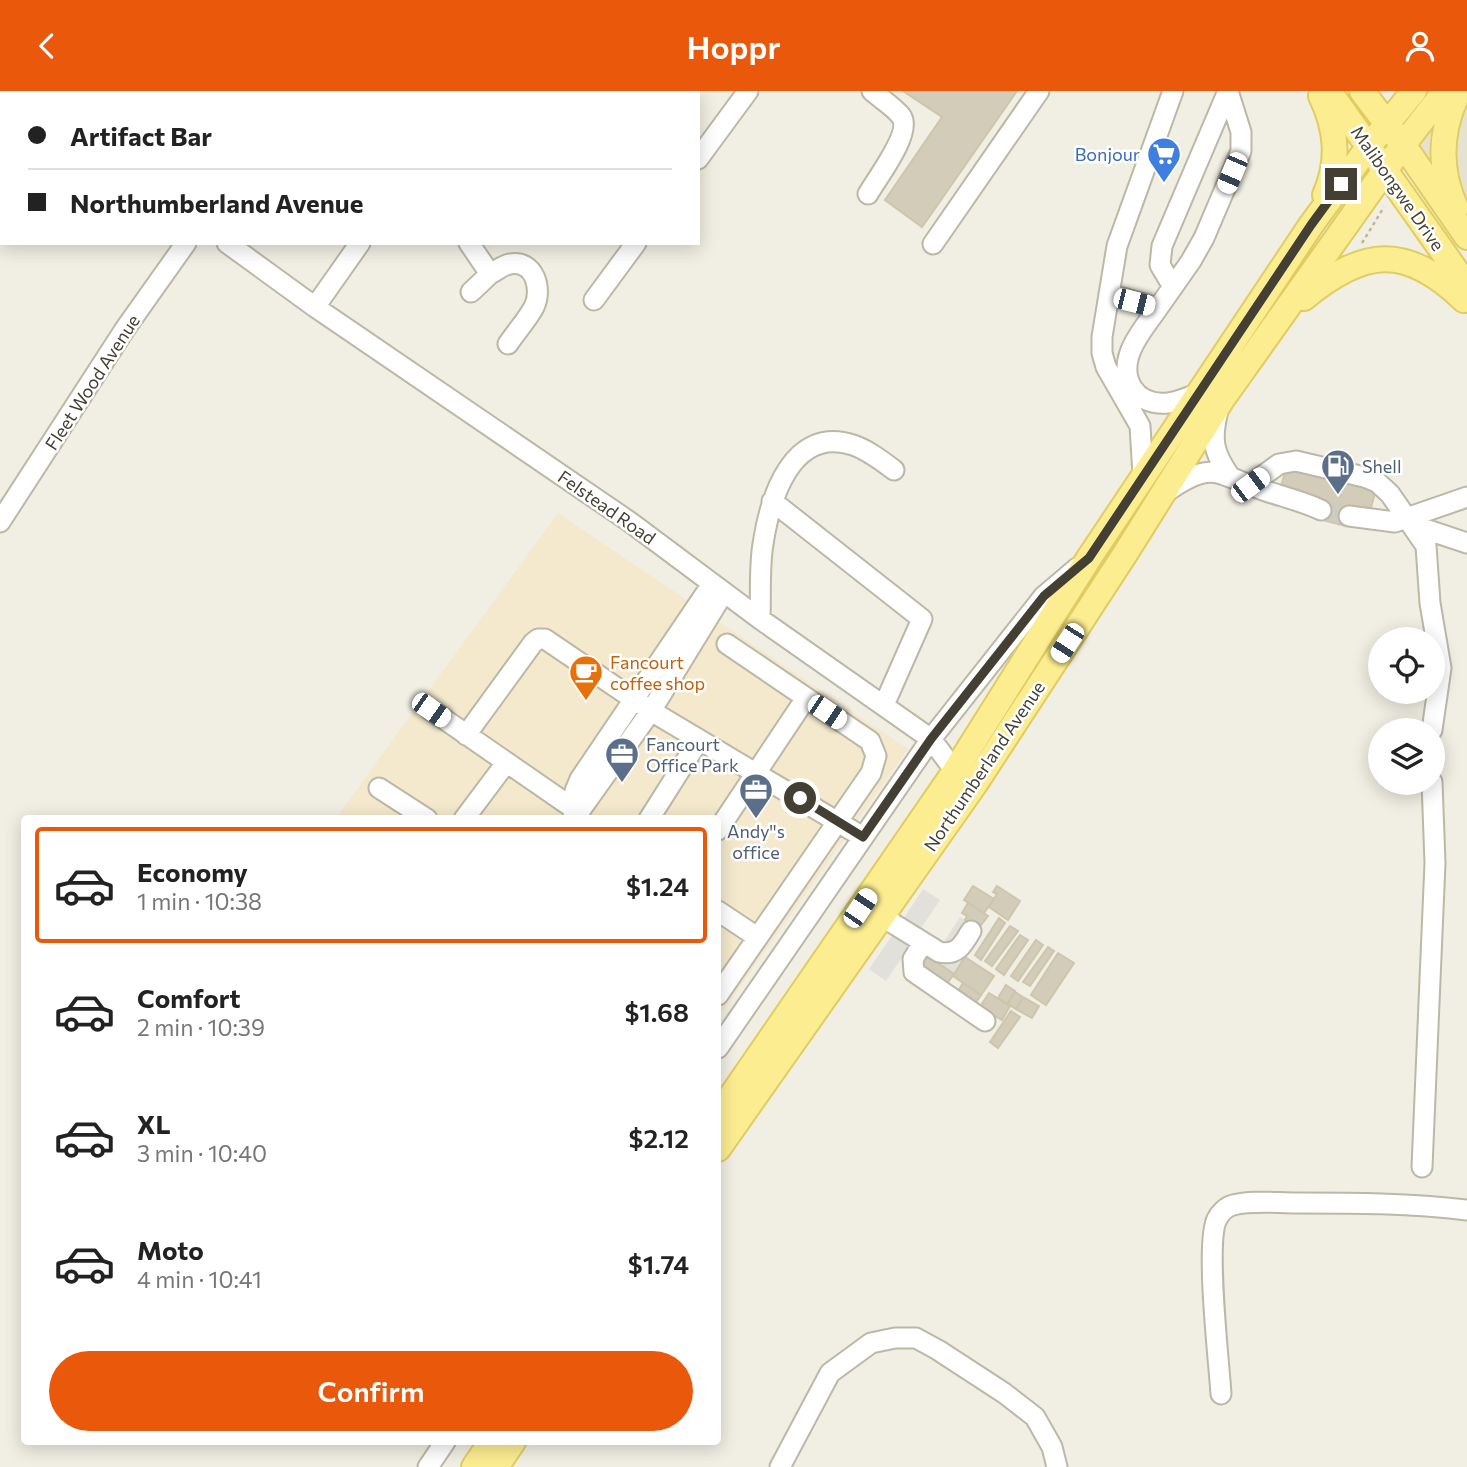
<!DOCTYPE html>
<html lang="en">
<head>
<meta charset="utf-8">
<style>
  :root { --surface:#fff; --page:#f2f2f2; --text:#222; --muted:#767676; --line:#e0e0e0; --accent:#ea580c }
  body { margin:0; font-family:Commissioner,sans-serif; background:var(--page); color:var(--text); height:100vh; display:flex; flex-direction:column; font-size:26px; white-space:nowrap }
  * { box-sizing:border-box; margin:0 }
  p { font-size:23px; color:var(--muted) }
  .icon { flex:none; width:38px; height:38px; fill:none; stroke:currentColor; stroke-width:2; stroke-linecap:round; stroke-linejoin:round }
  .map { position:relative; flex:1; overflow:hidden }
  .side { position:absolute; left:21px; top:724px; width:700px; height:630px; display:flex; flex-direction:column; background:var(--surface); border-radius:7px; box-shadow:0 4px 18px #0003 }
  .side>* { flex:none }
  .top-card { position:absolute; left:0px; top:0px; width:700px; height:154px; box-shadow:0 4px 18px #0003; display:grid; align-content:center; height:154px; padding:0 28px; background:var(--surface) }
  .buttons { position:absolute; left:1368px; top:536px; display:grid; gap:14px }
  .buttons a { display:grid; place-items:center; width:77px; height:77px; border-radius:50%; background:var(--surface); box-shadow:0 4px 18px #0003; font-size:35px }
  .end { position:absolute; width:32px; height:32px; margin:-16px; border:9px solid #433f33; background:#fff; box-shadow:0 0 0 4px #fff }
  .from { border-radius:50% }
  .car { position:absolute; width:21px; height:42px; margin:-21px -10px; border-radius:9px; box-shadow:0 0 5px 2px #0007; background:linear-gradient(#fff 24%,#345 0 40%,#fff 0 76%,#345 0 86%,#fff 0) }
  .top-card b { display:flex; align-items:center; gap:24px; height:66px; font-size:26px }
  .top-card b+b { border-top:2px solid var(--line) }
  .top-card i { width:18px; height:18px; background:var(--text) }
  ul { padding:12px 0 0; list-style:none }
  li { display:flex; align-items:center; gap:21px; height:116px; margin:0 14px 10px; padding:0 14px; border:4px solid transparent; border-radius:7px }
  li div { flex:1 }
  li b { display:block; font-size:26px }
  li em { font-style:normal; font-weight:600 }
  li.current { border-color:var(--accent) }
  li>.icon { width:63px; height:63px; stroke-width:1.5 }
  .action { display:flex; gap:14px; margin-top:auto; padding:14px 28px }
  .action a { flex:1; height:80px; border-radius:42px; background:var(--accent); color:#fff; font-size:28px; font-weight:600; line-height:80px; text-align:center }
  header { display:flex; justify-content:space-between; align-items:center; height:91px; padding:0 28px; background:var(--accent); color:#fff; font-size:32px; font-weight:600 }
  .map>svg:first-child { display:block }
  .residential { fill:#e5e2d1 }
  .commercial { fill:#f4e9cd }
  .parking { fill:#e1e0db }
  .building { fill:#d2ccb9; stroke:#cdc5ac; stroke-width:2 }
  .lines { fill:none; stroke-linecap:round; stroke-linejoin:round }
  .minor-tunnel { stroke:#ceccc0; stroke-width:19; stroke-dasharray:19 10; stroke-linecap:butt }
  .minor-casing { stroke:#bcb8a6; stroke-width:23 }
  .major-casing { stroke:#e0cd61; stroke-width:28 }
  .path { stroke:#beb697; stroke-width:2.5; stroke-dasharray:3.5 3.5; stroke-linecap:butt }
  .minor { stroke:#fff; stroke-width:19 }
  .major { stroke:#fced91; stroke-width:24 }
  .route { stroke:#433f33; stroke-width:9 }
  .labels { text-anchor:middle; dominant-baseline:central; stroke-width:5; stroke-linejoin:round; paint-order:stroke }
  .shop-label { font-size:18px; fill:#366cbe; stroke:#fff; text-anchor:end }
  .street-label { font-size:18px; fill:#433f33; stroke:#fff }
  .service-label { font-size:18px; fill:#4e5e75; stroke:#fff; text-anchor:start }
  .food-label { font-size:18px; fill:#c56008; stroke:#fff; text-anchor:start }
</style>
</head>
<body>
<header><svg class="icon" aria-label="back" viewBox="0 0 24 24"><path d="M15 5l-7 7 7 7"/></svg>Hoppr<svg class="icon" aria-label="person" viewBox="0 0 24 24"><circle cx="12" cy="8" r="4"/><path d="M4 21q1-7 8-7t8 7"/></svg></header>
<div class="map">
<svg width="1467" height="1376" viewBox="0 0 1467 1376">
  <rect width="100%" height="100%" fill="#f1efe3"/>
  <path class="residential" d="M1467,0V144L1402,50Z"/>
  <path class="commercial" d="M558,422L908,658L718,927V728H335Z"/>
  <path class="parking" d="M923,798L940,809L919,840L902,830Z
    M960,826L982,840L954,882L913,855L942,854Z
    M894,842L911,853L886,890L869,878Z"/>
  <path class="building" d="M903,0H1017L922,136L885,109L942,26Z
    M1287,374L1376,398L1369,424L1350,419L1346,435L1319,428L1280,399Z
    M973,795L994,808L984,822L964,809Z
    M997,795L1020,810L1008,829L989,816L997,803L993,801Z
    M968,812L988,825L981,834L974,830L971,833L965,829L967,825L962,822Z
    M999,827L1005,832L981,869L975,864Z
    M1010,835L1018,840L992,875L985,870Z
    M1020,844L1028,849L1004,884L996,878Z
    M1036,849L1043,854L1018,890L1011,885Z
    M1048,856L1054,860L1030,895L1023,891Z
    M922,861L954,883L946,894L914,873Z
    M1058,862L1074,872L1046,914L1031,904Z
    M965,866L994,885L981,904L953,885Z
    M963,892L981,904L974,914L957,902Z
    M1006,894L1015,900L1007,913L998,907Z
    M1015,901L1023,906L1016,918L1008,913Z
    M989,902L1010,915L1002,929L980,916Z
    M1023,906L1039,915L1032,927L1016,918Z
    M1011,920L1020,926L998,957L990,951Z"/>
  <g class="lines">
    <path class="minor-tunnel" d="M1321,419L1349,425"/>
    <g class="minor-casing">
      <path id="minor" d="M9,0L11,2
        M522,0L525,2
        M124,2L125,0
        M464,2L465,0
        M589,2L590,0
        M698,68L748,0
        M868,103C877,87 913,41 901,25C894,16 881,8 872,0
        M227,152L315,216L630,431L760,528L931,648L955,680L965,686
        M469,152L490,183C496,180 503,174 510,173C534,168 543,198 534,216C527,229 516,241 508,253
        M933,153L1039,0
        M1173,196L1160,174L1162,155L1228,0
        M471,201L490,183
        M1109,203L1158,217L1191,170L1204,147L1241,60V41L1228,0
        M594,209L636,152
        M315,216L360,152
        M1158,217C1149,230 1137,244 1131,259C1119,288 1135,315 1168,312C1178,311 1189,306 1199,302
        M1218,320C1211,348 1213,361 1229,384
        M1143,384L1140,335L1106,276L1102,262V246L1117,155L1173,0
        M1250,394L1279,373L1296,370L1364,386L1377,391L1390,403L1426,455L1430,512L1441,577L1432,639
        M1166,401C1213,368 1216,383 1263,399C1283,406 1302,410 1321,419
        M772,410L922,528L884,614
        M1349,425L1395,431L1467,406
        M1411,430L1425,438L1467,452
        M0,431L125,238L186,152
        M760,528C761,503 759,477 763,453C770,407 792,334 853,354C868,359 882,370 894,379
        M431,619L580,722
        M466,644L533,552L538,548H545L651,620L863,746
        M379,697L427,728
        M464,728L506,672
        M573,728L575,700L580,688L712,493
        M574,728L651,620L724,501
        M649,728L699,649
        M718,739L806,607
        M718,820L757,846
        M881,825L939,861C957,865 963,854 971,840
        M923,852L913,868L914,881L985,930
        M718,904L871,682L876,665L870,650L727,553
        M718,957L931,648L1044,505L1077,477
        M1422,1076L1435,772L1432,691
        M1221,1303C1219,1271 1205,1151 1217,1128C1220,1122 1226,1116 1233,1114C1252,1109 1276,1112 1297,1112C1353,1112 1410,1112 1467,1119
        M428,1376L445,1351
        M780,1376L830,1282L871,1252L895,1247H916L938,1259L1004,1302L1035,1326L1052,1356L1057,1376"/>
    </g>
    <g class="major-casing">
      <path id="major" d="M1329,0L1467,195
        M1362,0L1411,65L1467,146
        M1321,5C1337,38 1340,70 1325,104
        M1456,117C1438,78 1440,38 1459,0
        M1304,207C1364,157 1406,153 1464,209
        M718,1024L955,680L1089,467L1311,134L1369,55L1414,0
        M718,1058L975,693L1125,463L1221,310L1403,54L1445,0
        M474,1376L491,1351
        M496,1376L513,1351"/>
    </g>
    <path class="path" d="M1362,152L1384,116"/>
    <use href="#minor" class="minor"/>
    <use href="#major" class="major"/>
  </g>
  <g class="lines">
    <path class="route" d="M800,707L863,746L931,648L1044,505L1089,467L1311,134L1341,93"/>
  </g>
  <defs>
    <g id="supermarket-pin" transform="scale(1.75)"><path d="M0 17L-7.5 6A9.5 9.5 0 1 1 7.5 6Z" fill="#3f7fe0" stroke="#fff"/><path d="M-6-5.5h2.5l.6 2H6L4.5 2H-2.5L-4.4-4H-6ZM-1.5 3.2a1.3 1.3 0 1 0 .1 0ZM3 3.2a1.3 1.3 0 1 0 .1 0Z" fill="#fff"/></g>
    <g id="fuel-pin" transform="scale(1.75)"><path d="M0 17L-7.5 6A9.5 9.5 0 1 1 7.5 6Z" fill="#5c6f8a" stroke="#fff"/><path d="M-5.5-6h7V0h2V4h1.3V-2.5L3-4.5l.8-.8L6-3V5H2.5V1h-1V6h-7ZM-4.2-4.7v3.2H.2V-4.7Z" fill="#fff"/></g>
    <g id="cafe-pin" transform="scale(1.75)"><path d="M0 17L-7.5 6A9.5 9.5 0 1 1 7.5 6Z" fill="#e8710a" stroke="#fff"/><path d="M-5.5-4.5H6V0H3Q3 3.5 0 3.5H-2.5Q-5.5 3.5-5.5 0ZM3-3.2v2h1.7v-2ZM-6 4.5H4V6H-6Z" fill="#fff"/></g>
    <g id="office-pin" transform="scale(1.75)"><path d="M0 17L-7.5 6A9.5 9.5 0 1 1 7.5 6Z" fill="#5c6f8a" stroke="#fff"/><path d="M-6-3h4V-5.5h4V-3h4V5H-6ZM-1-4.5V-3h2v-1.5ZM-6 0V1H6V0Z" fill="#fff"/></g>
  </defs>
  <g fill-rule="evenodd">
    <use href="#supermarket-pin" x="1164" y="63"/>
    <use href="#fuel-pin" x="1338" y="375"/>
    <use href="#cafe-pin" x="586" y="581"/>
    <use href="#office-pin" x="622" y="663"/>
    <use href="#office-pin" x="756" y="699"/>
  </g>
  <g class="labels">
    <g class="shop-label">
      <text x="1140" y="63">Bonjour</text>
    </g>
    <g class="street-label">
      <text transform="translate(1398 97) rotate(55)">Malibongwe Drive</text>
      <text transform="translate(92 291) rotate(-57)">Fleet Wood Avenue</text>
      <text transform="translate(607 416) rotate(35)">Felstead Road</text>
      <text transform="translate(984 675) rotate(-56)">Northumberland Avenue</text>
    </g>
    <g class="service-label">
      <text x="1362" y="375">Shell</text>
      <text x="646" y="653">Fancourt<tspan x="646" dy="21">Office Park</tspan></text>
      <text x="756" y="740" text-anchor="middle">Andy''s<tspan x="756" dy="21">office</tspan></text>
    </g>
    <g class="food-label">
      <text x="610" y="571">Fancourt<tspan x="610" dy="21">coffee shop</tspan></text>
    </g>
  </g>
</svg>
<div class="buttons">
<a><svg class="icon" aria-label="locate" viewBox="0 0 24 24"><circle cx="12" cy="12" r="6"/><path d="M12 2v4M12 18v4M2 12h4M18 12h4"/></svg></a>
<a><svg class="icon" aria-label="layers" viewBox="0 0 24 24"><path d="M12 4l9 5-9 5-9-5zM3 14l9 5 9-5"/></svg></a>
</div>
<i class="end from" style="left:800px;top:707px"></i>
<i class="end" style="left:1341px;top:93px"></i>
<i class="car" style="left:1232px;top:82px;rotate:203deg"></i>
<i class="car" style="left:1134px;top:211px;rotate:104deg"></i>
<i class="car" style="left:1250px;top:394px;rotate:53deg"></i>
<i class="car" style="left:1067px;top:552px;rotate:213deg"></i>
<i class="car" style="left:431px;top:619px;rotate:125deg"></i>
<i class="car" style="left:827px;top:621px;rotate:124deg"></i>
<i class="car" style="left:860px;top:817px;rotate:34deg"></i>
<div class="top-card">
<b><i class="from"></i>Artifact Bar</b>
<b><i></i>Northumberland Avenue</b>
</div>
<section class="side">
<ul>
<li class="current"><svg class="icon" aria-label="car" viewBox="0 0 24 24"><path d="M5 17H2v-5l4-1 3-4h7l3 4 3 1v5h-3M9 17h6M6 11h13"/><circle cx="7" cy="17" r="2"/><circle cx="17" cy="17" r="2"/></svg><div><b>Economy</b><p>1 min · 10:38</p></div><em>$1.24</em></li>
<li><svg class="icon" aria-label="car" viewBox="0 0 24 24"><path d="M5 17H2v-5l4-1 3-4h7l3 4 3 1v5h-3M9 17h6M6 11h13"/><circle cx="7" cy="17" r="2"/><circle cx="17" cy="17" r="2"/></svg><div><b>Comfort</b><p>2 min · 10:39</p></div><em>$1.68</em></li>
<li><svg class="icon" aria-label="car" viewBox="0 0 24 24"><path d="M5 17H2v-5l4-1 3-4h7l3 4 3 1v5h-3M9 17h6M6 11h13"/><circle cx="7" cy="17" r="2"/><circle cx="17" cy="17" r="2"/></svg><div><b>XL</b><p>3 min · 10:40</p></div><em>$2.12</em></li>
<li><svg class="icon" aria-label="car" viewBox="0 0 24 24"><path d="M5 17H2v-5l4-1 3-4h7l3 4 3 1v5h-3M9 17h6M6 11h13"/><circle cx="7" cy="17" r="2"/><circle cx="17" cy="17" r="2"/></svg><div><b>Moto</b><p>4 min · 10:41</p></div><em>$1.74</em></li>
</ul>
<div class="action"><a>Confirm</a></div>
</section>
</div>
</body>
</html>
